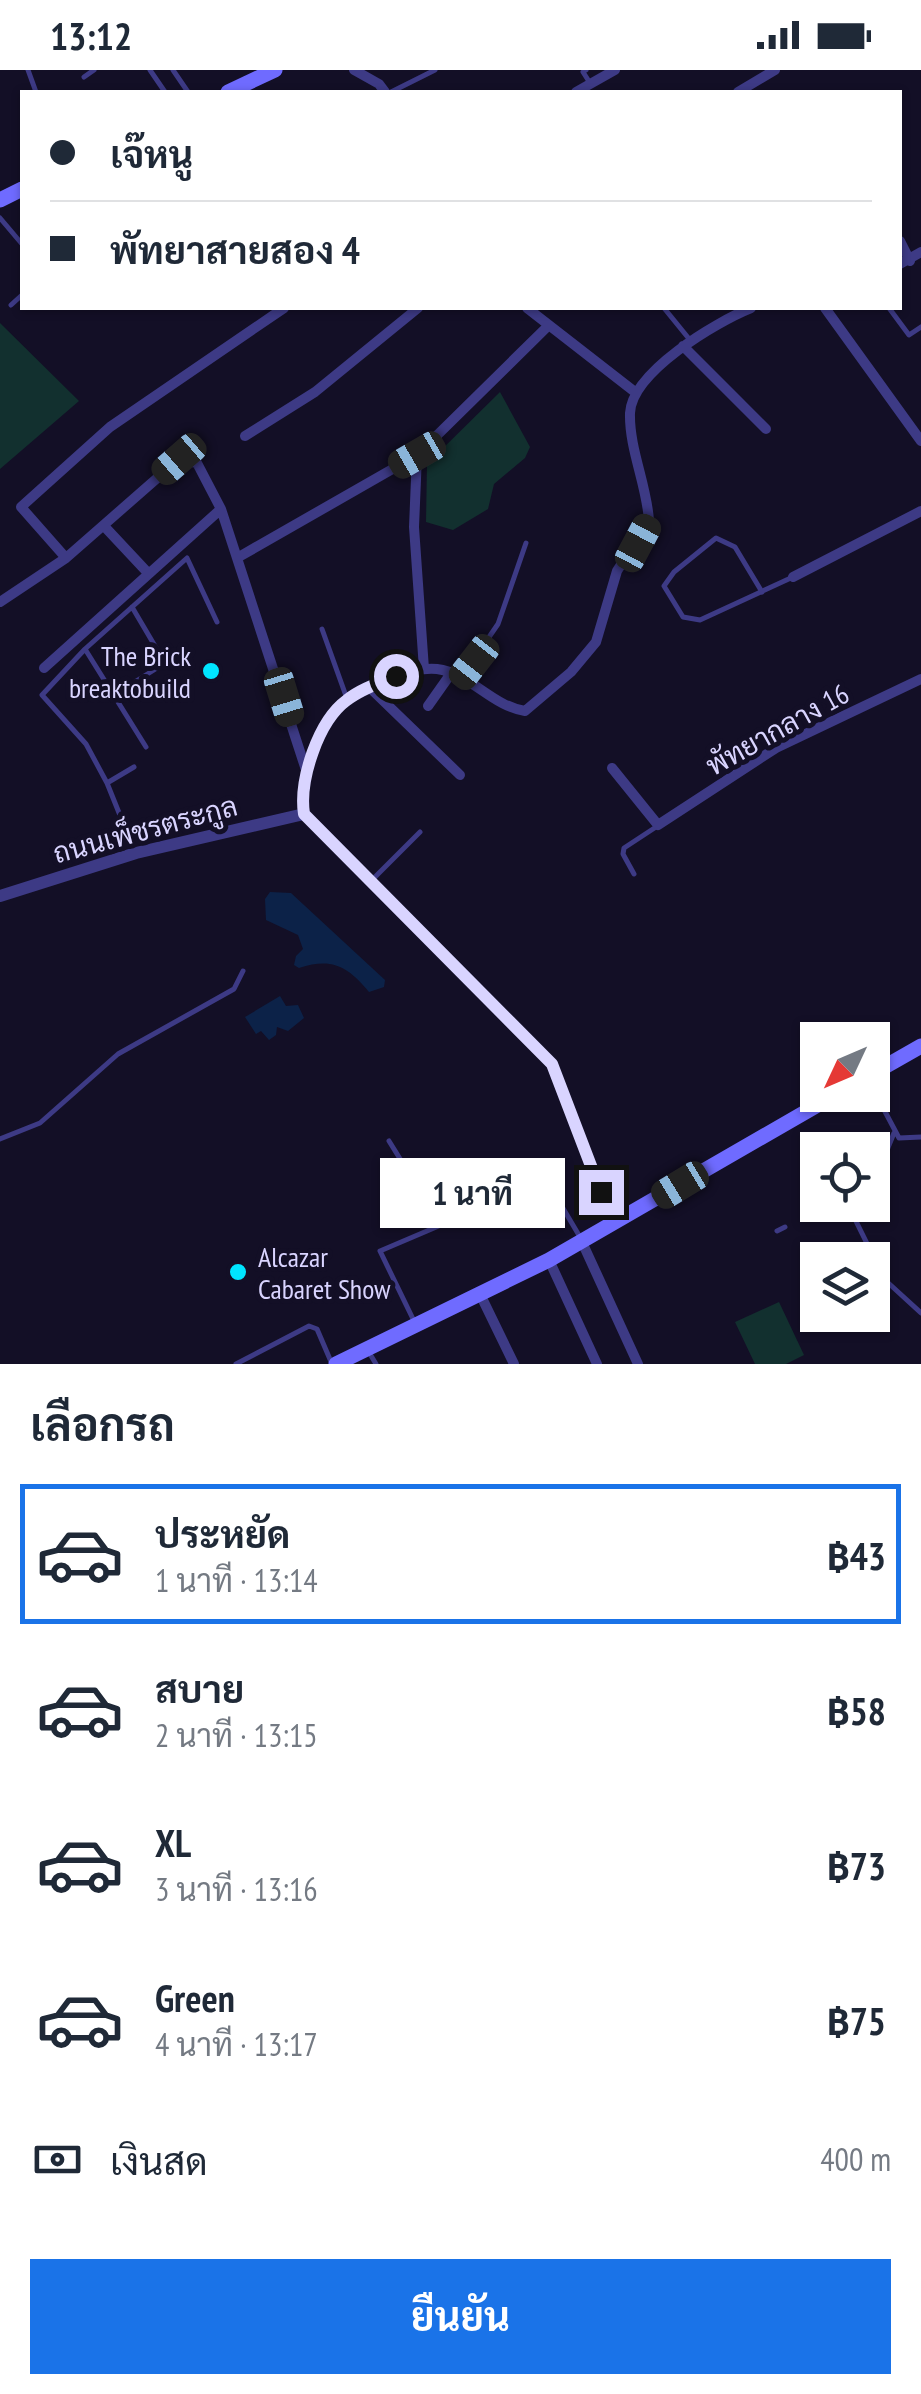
<!DOCTYPE html>
<html lang="th">
<head>
<meta charset="utf-8">
<style>
  :root { --surface:#fff; --page:#f6f6f7; --text:#1f2937; --muted:#747a83; --line:#e0e1e3; --accent:#1a73e8 }
  body { margin:0; font-family:"PT Sans Narrow",Sarabun,sans-serif; background:var(--page); color:var(--text); height:100vh; display:flex; flex-direction:column; font-size:38px; white-space:nowrap }
  * { box-sizing:border-box; margin:0 }
  p { font-size:32px; color:var(--muted) }
  .icon { flex:none; width:55px; height:55px; fill:none; stroke:currentColor; stroke-width:2; stroke-linecap:round; stroke-linejoin:round }
  .map { position:relative; height:1294px; overflow:hidden }
  .sheet { display:flex; flex-direction:column; background:var(--surface); flex:1 }
  .sheet>* { flex:none }
  .guide { position:absolute; left:20px; top:20px; width:882px; height:220px; border-radius:0px; box-shadow:0 2px 8px #0004; display:grid; align-content:center; height:220px; padding:0 30px; background:var(--surface) }
  .needle { width:65px; rotate:226deg }
  .tools { position:absolute; left:800px; top:952px; display:grid; gap:20px }
  .tools a { display:grid; place-items:center; width:90px; height:90px; border-radius:0px; background:var(--surface); box-shadow:0 2px 8px #0004; font-size:50px }
  .end { position:absolute; width:45px; height:45px; margin:-22px; border:12px solid #d9d4ff; background:#111; box-shadow:0 0 0 5px #111 }
  .from { border-radius:50% }
  .bubble { position:absolute; height:70px; border-radius:0px; background:var(--surface); box-shadow:0 2px 8px #0004; font-size:32px; font-weight:700; line-height:70px; text-align:center }
  .car { position:absolute; width:30px; height:60px; margin:-30px -15px; border-radius:12px; box-shadow:0 0 8px 2px #0007; background:linear-gradient(#222 24%,#8ab4d8 0 40%,#222 0 76%,#8ab4d8 0 86%,#222 0) }
  .guide b { display:flex; align-items:center; gap:35px; height:95px; font-size:38px }
  .guide b+b { border-top:2px solid var(--line) }
  .guide i { width:25px; height:25px; background:var(--text) }
  ul { padding:0; list-style:none }
  li { display:flex; align-items:center; gap:30px; height:140px; margin:0 20px 15px; padding:0 10px; border:5px solid transparent; border-radius:0px }
  li div { flex:1 }
  li b { display:block; font-size:38px }
  li em { font-style:normal; font-weight:700 }
  li.current { border-color:var(--accent) }
  li>.icon { width:90px; height:90px; stroke-width:1.5 }
  h2 { padding:0 30px; font-size:45px; line-height:120px }
  .pay { display:flex; align-items:center; gap:25px; height:110px; padding:0 30px; font-size:38px }
  .pay p { margin-inline-start:auto }
  .primary-button { display:flex; gap:20px; margin-top:auto; padding:20px 30px }
  .primary-button a { flex:1; height:115px; border-radius:0px; background:var(--accent); color:#fff; font-size:40px; font-weight:700; line-height:115px; text-align:center }
  .status { display:flex; justify-content:space-between; align-items:center; height:70px; padding:0 50px; background:var(--surface); direction:ltr }
  .status svg { height:28px; fill:currentColor }
  .map>svg:first-child { display:block }
  .green { fill:#12302f }
  .water { fill:#0c2248 }
  .lines { fill:none; stroke-linecap:round; stroke-linejoin:round }
  .service { stroke:#3d3a85; stroke-width:5 }
  .minor { stroke:#3d3a85; stroke-width:10 }
  .tertiary { stroke:#3d3a85; stroke-width:12 }
  .secondary { stroke:#6f6bff; stroke-width:15 }
  .route { stroke:#d9d4ff; stroke-width:12 }
  .poi-dot { fill:#00e5ff; stroke:#130f26; stroke-width:4 }
  .labels { text-anchor:middle; dominant-baseline:central; stroke-width:10; stroke-linejoin:round; paint-order:stroke }
  .poi-label { font-size:28px; fill:#d9d4ff; stroke:#130f26; text-anchor:end }
  .street-label { font-size:28px; fill:#d9d4ff; stroke:#130f26 }
</style>
</head>
<body>
<div class="status"><b>13:12</b><svg viewBox="0 0 49 12"><path d="M0 12V9h3v3zM5 12V6h3v6zM10 12V3h3v9zM15 12V0h3v12zM26 1h20v11H26zM47 4h2v5h-2z"/></svg></div>
<div class="map">
<svg width="921" height="1294" viewBox="0 0 921 1294">
  <rect width="100%" height="100%" fill="#130f26"/>
  <path class="green" d="M0,253L79,331L0,399Z
    M500,322L530,377L525,388L494,414L488,439L453,460L426,452L427,394Z
    M779,1232L804,1285L786,1294H755L735,1252Z"/>
  <path class="water" d="M270,822L291,823L385,910L384,917L369,922C348,897 333,887 299,898L294,895L296,886L303,879L298,865L266,850L265,829Z
    M280,926L286,936L298,935L304,948L288,961L277,957L276,965L269,970L261,961L256,964L245,947Z"/>
  <g class="lines">
    <path class="service" d="M28,0L36,22
      M150,0L165,22
      M173,0L188,22
      M586,0L583,2L590,13
      M84,7L94,0
      M391,22L435,0
      M0,148L22,174
      M11,235L22,225
      M664,238L690,270
      M889,238L909,265L921,257
      M762,522L735,477L716,468L674,502L664,516L683,547L700,550L793,507
      M322,559L346,626
      M85,579L146,677
      M461,608L498,554L526,473
      M114,625L165,593L132,537
      M107,713L134,697
      M134,780L107,713L86,674L42,625L85,579L187,488L217,552
      M634,804L623,784L624,778L656,757
      M372,810L420,762
      M872,1017L899,1068L921,1067
      M0,1069L40,1053L118,984L234,919L243,901
      M389,1071L441,1155
      M872,1091L887,1080L894,1063
      M848,1135L885,1210L921,1243
      M777,1161L785,1157
      M414,1251L380,1181L441,1155L541,1101L580,1167
      M367,1279L376,1294
      M236,1294L309,1256L317,1259L332,1294"/>
    <path class="minor" d="M354,0L379,14L385,22
      M576,22L615,0
      M738,22L775,0
      M900,171L910,191
      M900,194L921,182
      M527,238L635,322
      M825,238L921,371
      M683,276L766,359
      M245,366L315,322L418,238
      M417,385L414,457L424,599
      M104,456L148,503
      M66,488L21,437L110,357L284,238
      M237,488L417,385L548,256
      M793,507L921,441
      M0,532L66,488L179,389L197,393L221,439L306,700
      M44,598L221,439
      M369,617L460,705
      M428,636L452,602
      M612,698L658,755L776,678L921,609
      M613,1154L552,994L304,744C299,709 317,656 344,632C357,621 375,614 392,608C405,603 422,597 437,599C470,603 492,636 525,641L571,602L596,572L617,501L649,451C647,415 629,379 630,343C632,302 716,252 751,238
      M582,1172L638,1294
      M549,1190L597,1294
      M480,1224L514,1294"/>
    <path class="tertiary" d="M0,826L136,783L304,744"/>
    <path class="secondary" d="M228,22L275,0
      M0,130L22,119
      M872,1004L921,976
      M336,1294L549,1190L835,1025"/>
  </g>
  <g class="lines">
    <path class="route" d="M396,606C379,613 361,619 347,630C318,651 299,710 304,744L552,994L601,1122"/>
  </g>
  <g class="poi-dot">
    <circle cx="211" cy="601" r="10"/>
    <circle cx="238" cy="1202" r="10"/>
  </g>
  <g class="labels">
    <g class="poi-label">
      <text x="191" y="585">The Brick<tspan x="191" dy="32">breaktobuild</tspan></text>
      <text x="258" y="1186" text-anchor="start">Alcazar<tspan x="258" dy="32">Cabaret Show</tspan></text>
    </g>
    <g class="street-label">
      <text transform="translate(777 659) rotate(-29)">พัทยากลาง 16</text>
      <text transform="translate(145 759) rotate(-15)">ถนนเพ็ชรตระกูล</text>
    </g>
  </g>
</svg>
<div class="tools">
<a><svg class="needle" viewBox="-14 -14 28 28"><path d="M0-13l5 13h-10z" fill="#e53935"/><path d="M0 13l5-13h-10z" fill="#747a83"/></svg></a>
<a><svg class="icon" aria-label="locate" viewBox="0 0 24 24"><circle cx="12" cy="12" r="6"/><path d="M12 2v4M12 18v4M2 12h4M18 12h4"/></svg></a>
<a><svg class="icon" aria-label="layers" viewBox="0 0 24 24"><path d="M12 4l9 5-9 5-9-5zM3 14l9 5 9-5"/></svg></a>
</div>
<i class="end from" style="left:396px;top:606px"></i>
<i class="end" style="left:601px;top:1122px"></i>
<div class="bubble" style="left:380px;top:1088px;width:185px">1 นาที</div>
<i class="car" style="left:417px;top:385px;rotate:240deg"></i>
<i class="car" style="left:179px;top:389px;rotate:229deg"></i>
<i class="car" style="left:638px;top:473px;rotate:28deg"></i>
<i class="car" style="left:474px;top:592px;rotate:218deg"></i>
<i class="car" style="left:284px;top:627px;rotate:163deg"></i>
<i class="car" style="left:680px;top:1115px;rotate:239deg"></i>
<div class="guide">
<b><i class="from"></i>เจ๊หนู</b>
<b><i></i>พัทยาสายสอง 4</b>
</div>
</div>
<section class="sheet">
<h2>เลือกรถ</h2>
<ul>
<li class="current"><svg class="icon" aria-label="car" viewBox="0 0 24 24"><path d="M5 17H2v-5l4-1 3-4h7l3 4 3 1v5h-3M9 17h6M6 11h13"/><circle cx="7" cy="17" r="2"/><circle cx="17" cy="17" r="2"/></svg><div><b>ประหยัด</b><p>1 นาที · 13:14</p></div><em>฿43</em></li>
<li><svg class="icon" aria-label="car" viewBox="0 0 24 24"><path d="M5 17H2v-5l4-1 3-4h7l3 4 3 1v5h-3M9 17h6M6 11h13"/><circle cx="7" cy="17" r="2"/><circle cx="17" cy="17" r="2"/></svg><div><b>สบาย</b><p>2 นาที · 13:15</p></div><em>฿58</em></li>
<li><svg class="icon" aria-label="car" viewBox="0 0 24 24"><path d="M5 17H2v-5l4-1 3-4h7l3 4 3 1v5h-3M9 17h6M6 11h13"/><circle cx="7" cy="17" r="2"/><circle cx="17" cy="17" r="2"/></svg><div><b>XL</b><p>3 นาที · 13:16</p></div><em>฿73</em></li>
<li><svg class="icon" aria-label="car" viewBox="0 0 24 24"><path d="M5 17H2v-5l4-1 3-4h7l3 4 3 1v5h-3M9 17h6M6 11h13"/><circle cx="7" cy="17" r="2"/><circle cx="17" cy="17" r="2"/></svg><div><b>Green</b><p>4 นาที · 13:17</p></div><em>฿75</em></li>
</ul>
<div class="pay"><svg class="icon" aria-label="cash" viewBox="0 0 24 24"><path d="M3 7h18v10H3z"/><circle cx="12" cy="12" r="2"/></svg>เงินสด<p>400 m</p></div>
<div class="primary-button"><a>ยืนยัน</a></div>
</section>
</body>
</html>
